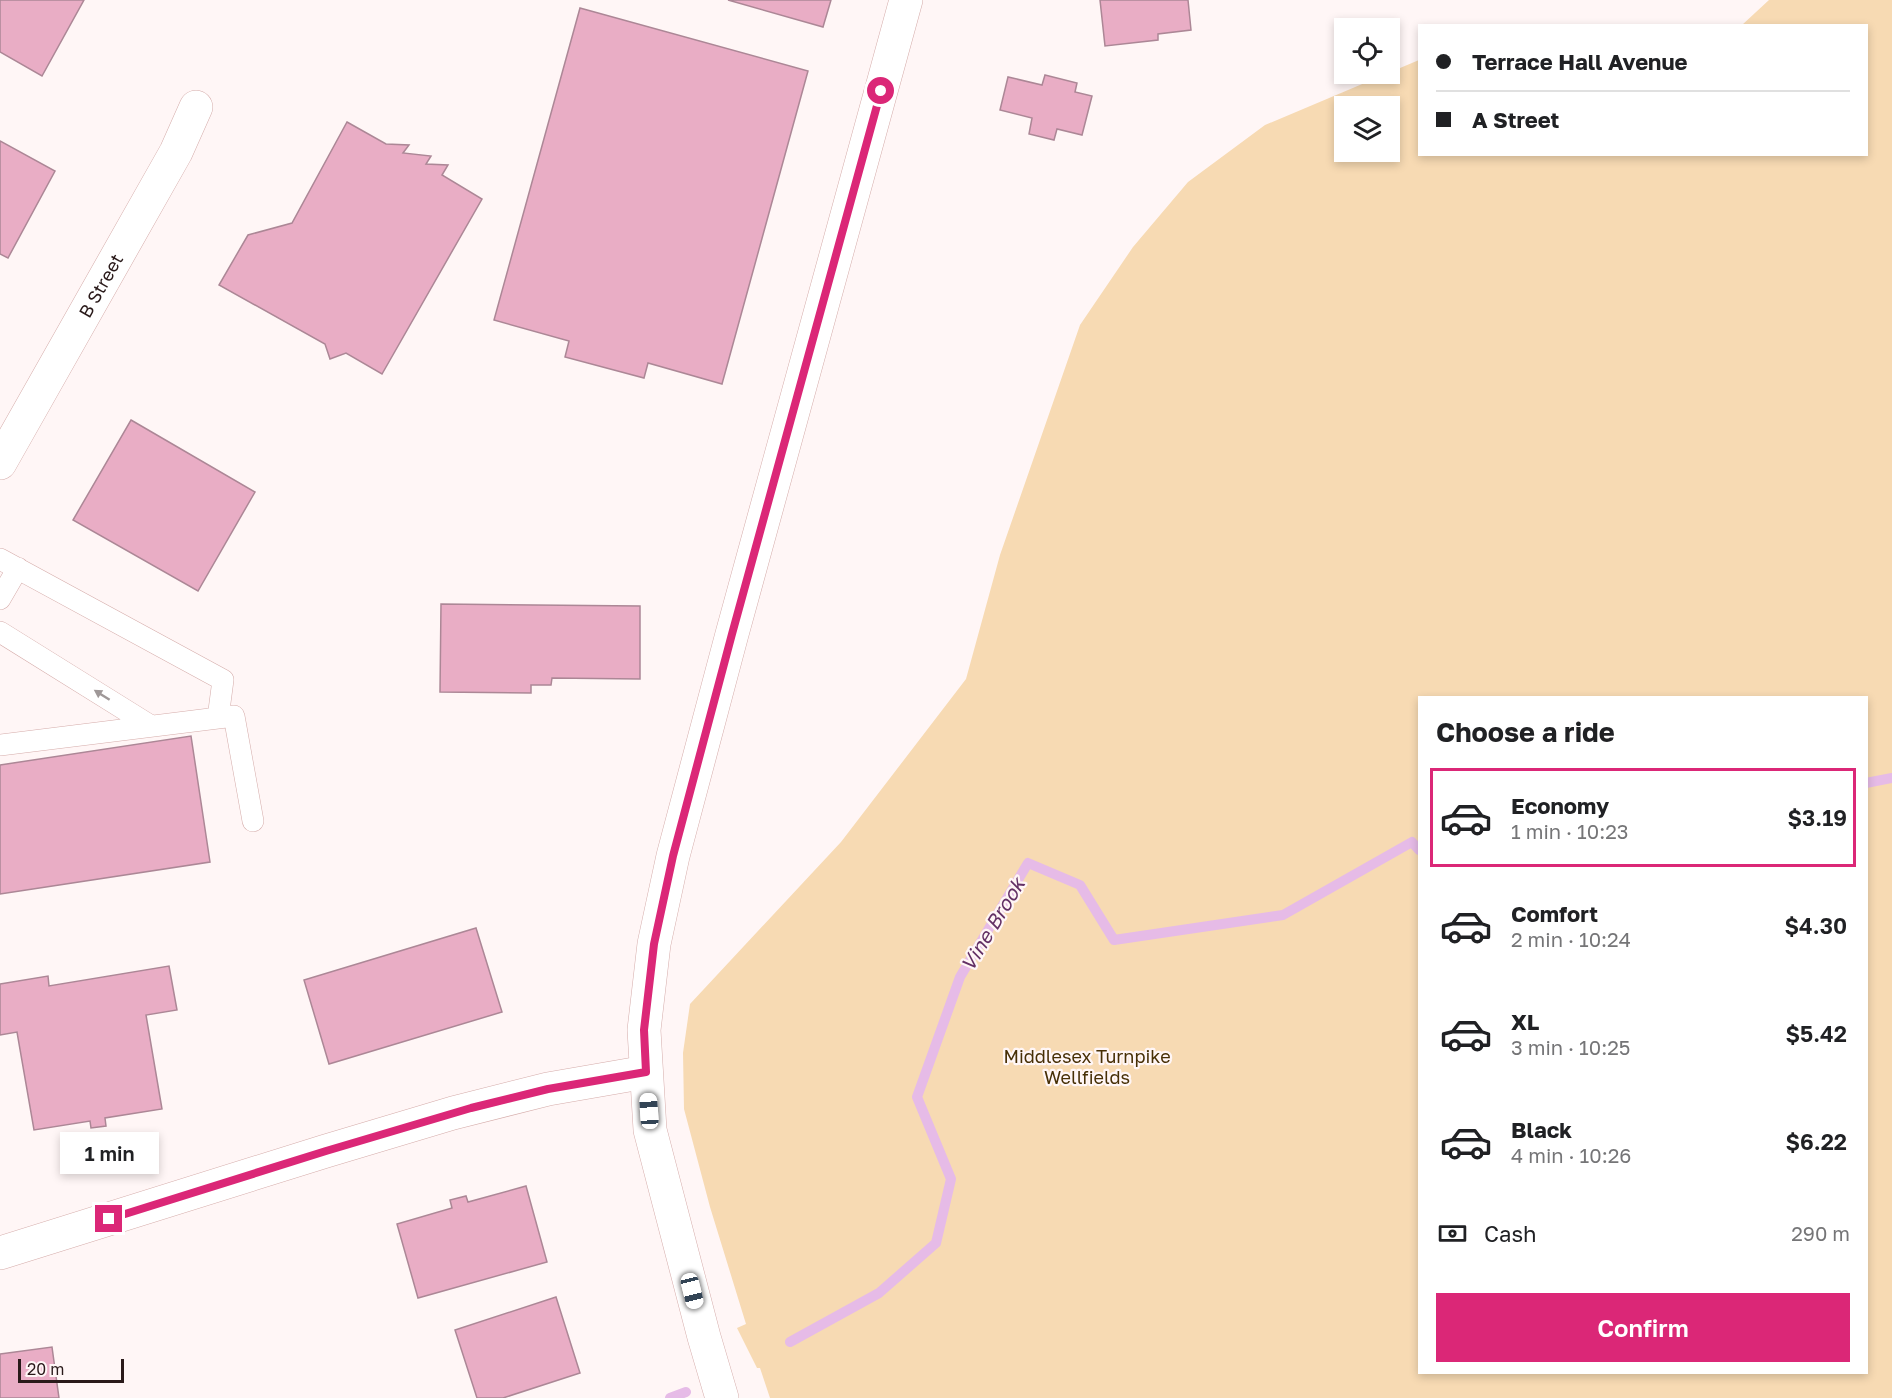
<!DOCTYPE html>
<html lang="en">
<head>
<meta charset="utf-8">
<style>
  :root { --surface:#fff; --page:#f6f6f6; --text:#202124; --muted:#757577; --line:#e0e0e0; --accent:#db2777 }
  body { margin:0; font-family:"Golos Text",sans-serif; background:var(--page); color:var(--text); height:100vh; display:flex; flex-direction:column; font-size:22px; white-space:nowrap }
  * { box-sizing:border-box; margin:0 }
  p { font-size:20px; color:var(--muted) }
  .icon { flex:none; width:33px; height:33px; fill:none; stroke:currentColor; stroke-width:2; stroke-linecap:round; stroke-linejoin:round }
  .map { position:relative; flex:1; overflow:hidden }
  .side { position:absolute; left:1418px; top:696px; width:450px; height:678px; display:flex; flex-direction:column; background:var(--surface); border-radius:0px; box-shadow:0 3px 9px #0003 }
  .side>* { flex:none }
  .top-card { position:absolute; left:1418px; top:24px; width:450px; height:132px; border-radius:0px; box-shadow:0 3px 9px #0003; display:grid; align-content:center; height:132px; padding:0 18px; background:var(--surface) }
  .tools { position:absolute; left:1334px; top:18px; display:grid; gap:12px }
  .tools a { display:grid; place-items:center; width:66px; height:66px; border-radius:0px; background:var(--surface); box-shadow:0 3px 9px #0003; font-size:30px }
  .scale { position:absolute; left:18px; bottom:15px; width:106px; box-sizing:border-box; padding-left:6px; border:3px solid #2a1a1a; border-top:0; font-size:16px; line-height:21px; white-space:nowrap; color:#2a1a1a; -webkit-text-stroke:4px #fff6f6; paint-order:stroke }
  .end { position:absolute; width:27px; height:27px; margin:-14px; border:8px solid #db2777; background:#fff; box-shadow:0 0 0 3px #fff }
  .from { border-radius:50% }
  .bubble { position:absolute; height:42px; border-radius:0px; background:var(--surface); box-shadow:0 3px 9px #0003; font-size:20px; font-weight:600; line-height:42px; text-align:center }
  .car { position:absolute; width:18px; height:36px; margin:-18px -9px; border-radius:8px; box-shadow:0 0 4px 2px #0007; background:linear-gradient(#fff 24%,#345 0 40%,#fff 0 76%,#345 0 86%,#fff 0) }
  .top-card b { display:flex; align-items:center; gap:21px; height:57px; font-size:22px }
  .top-card b+b { border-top:2px solid var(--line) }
  .top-card i { width:15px; height:15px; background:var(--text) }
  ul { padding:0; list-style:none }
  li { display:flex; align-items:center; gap:18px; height:99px; margin:0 12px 9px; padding:0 6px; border:3px solid transparent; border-radius:0px }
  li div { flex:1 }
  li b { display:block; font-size:22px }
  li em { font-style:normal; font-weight:600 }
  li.on { border-color:var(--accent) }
  li>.icon { width:54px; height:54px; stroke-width:1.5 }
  h2 { padding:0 18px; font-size:27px; line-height:72px }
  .pay { display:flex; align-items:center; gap:15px; height:66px; padding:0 18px; font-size:22px }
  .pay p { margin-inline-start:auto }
  .primary-button { display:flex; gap:12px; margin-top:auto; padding:12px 18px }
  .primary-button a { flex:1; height:69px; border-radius:0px; background:var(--accent); color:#fff; font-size:24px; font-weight:600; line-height:69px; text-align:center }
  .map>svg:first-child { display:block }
  .green { fill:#f7dab3; fill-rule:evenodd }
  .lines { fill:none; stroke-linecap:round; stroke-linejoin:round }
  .stream { stroke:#e6bbe7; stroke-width:10 }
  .building { fill:#e9adc5; stroke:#ac8796; stroke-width:1.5 }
  .lane-casing { stroke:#d5acaa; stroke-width:22 }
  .street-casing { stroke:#d5acaa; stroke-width:34 }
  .secondary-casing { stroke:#d5acaa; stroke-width:34 }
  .lane { stroke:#fff; stroke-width:21 }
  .street { stroke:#fff; stroke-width:33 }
  .secondary { stroke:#fff; stroke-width:33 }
  .oneway { fill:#9f9898 }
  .route { stroke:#db2777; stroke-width:8 }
  .labels { text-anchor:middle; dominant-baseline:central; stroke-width:4.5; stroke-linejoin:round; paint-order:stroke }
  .street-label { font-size:18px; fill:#2a1a1a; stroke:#fff6f6 }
  .park-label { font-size:18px; fill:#472f05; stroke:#fff6f6 }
  .water-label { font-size:20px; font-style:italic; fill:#633065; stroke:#fff6f6 }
</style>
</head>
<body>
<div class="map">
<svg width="1892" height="1398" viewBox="0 0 1892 1398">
  <rect width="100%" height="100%" fill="#fff6f6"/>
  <path class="green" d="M1769,0H1892V1398H770L760,1368H757L737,1328L746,1324L710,1207L684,1109L683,1053L690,1004L841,842L966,679L1000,555L1080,325L1133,247L1188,182L1265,125L1419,60V154H1866V26L1742,25ZM1344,106H1389V152H1344ZM1419,698H1866V1372H1419Z"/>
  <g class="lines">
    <path class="stream" d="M1866,783L1892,778
      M790,1342L879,1293L936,1243L951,1179L917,1097L960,977L1028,863L1080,885L1114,940L1283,915L1412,842L1419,850
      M670,1398L686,1392"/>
  </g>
  <path class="building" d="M0,0H84L42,76L0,52Z
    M728,0H831L823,27Z
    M1100,0H1188L1191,30L1158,34V40L1105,46Z
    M580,8L808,71L722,384L648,363L644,378L565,357L569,341L494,320Z
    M1045,75L1077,83L1075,92L1092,96L1082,135L1057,129L1054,140L1029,134L1032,118L1000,110L1008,77L1042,85Z
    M347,122L386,144L409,145L403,153L431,156L426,164L448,165L442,175L482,199L382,374L346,353L330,359L325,344L219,285L248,235L292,223Z
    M0,141L55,171L8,258L0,254Z
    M131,420L255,492L198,591L73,520Z
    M441,604L640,606V679L552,678L551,685H531V693L440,692Z
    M191,736L210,862L0,894V765Z
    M476,928L502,1012L329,1064L304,980Z
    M169,966L177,1010L146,1015L162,1109L105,1118L106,1126L91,1128L90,1121L34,1130L17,1032L0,1035V984L48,976L49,986Z
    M526,1186L547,1262L418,1298L397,1224L452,1208L450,1200L466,1196L468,1202Z
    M556,1297L580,1373L503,1398H477L455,1330Z
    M52,1347L59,1398H0V1354Z"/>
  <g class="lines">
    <g class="lane-casing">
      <path id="lane" d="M0,559L223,680L218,718
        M0,599L18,568
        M0,632L151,726
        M0,745L234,716L253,821"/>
    </g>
    <g class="street-casing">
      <g id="street">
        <path id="s1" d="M0,463L176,152L196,107"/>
        <path d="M0,1253L326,1151L453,1113L548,1089L646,1072"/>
      </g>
    </g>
    <g class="secondary-casing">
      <path id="secondary" d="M722,1398L704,1337L650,1130L644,1030L654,944L673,856L732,634L906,0"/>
    </g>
    <use href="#lane" class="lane"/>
    <use href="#street" class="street"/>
    <use href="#secondary" class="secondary"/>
  </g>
  <defs><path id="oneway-solid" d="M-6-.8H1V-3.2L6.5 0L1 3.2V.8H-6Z" transform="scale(1.5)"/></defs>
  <use class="oneway" href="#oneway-solid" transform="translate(102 695) rotate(-148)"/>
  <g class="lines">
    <path class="route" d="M109,1219L326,1151L471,1108L548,1089L646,1072L644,1030L654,944L673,856L732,634L881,91"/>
  </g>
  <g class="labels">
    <g class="street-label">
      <text stroke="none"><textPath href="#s1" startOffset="204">B Street</textPath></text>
    </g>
    <g class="park-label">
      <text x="1087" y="1056">Middlesex Turnpike<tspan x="1087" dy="21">Wellfields</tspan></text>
    </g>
    <g class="water-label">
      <text transform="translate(992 924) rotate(-59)">Vine Brook</text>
    </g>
  </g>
</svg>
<div class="tools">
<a><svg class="icon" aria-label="locate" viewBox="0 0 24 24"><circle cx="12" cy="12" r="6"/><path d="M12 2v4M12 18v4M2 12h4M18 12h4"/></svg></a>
<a><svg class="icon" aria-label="layers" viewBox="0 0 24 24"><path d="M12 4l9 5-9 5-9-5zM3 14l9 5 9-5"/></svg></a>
</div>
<div class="scale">20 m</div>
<i class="end from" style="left:881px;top:91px"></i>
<i class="end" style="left:109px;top:1219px"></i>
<div class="bubble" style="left:60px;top:1132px;width:99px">1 min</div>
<i class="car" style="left:649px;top:1111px;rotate:356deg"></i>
<i class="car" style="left:692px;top:1291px;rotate:166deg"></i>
<div class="top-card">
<b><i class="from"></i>Terrace Hall Avenue</b>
<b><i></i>A Street</b>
</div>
<section class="side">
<h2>Choose a ride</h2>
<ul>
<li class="on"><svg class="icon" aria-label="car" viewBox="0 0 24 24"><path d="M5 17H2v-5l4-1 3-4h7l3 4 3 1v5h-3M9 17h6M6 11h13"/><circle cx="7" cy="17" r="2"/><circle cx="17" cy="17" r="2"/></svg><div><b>Economy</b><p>1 min · 10:23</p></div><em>$3.19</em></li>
<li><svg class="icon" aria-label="car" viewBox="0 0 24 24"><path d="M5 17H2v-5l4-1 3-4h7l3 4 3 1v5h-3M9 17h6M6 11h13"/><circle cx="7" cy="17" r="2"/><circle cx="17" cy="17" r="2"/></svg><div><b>Comfort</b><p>2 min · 10:24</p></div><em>$4.30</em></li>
<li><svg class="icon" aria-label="car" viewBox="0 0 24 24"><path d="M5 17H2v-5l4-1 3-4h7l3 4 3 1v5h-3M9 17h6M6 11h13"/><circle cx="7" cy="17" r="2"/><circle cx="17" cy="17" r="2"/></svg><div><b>XL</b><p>3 min · 10:25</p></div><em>$5.42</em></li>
<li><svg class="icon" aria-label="car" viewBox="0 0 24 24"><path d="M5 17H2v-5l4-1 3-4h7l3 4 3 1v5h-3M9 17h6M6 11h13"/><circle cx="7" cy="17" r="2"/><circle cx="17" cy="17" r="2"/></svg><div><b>Black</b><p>4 min · 10:26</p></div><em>$6.22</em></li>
</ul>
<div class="pay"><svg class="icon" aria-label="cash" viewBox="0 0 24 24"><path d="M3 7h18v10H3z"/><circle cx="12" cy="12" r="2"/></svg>Cash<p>290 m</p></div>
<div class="primary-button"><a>Confirm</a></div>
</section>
</div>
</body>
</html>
